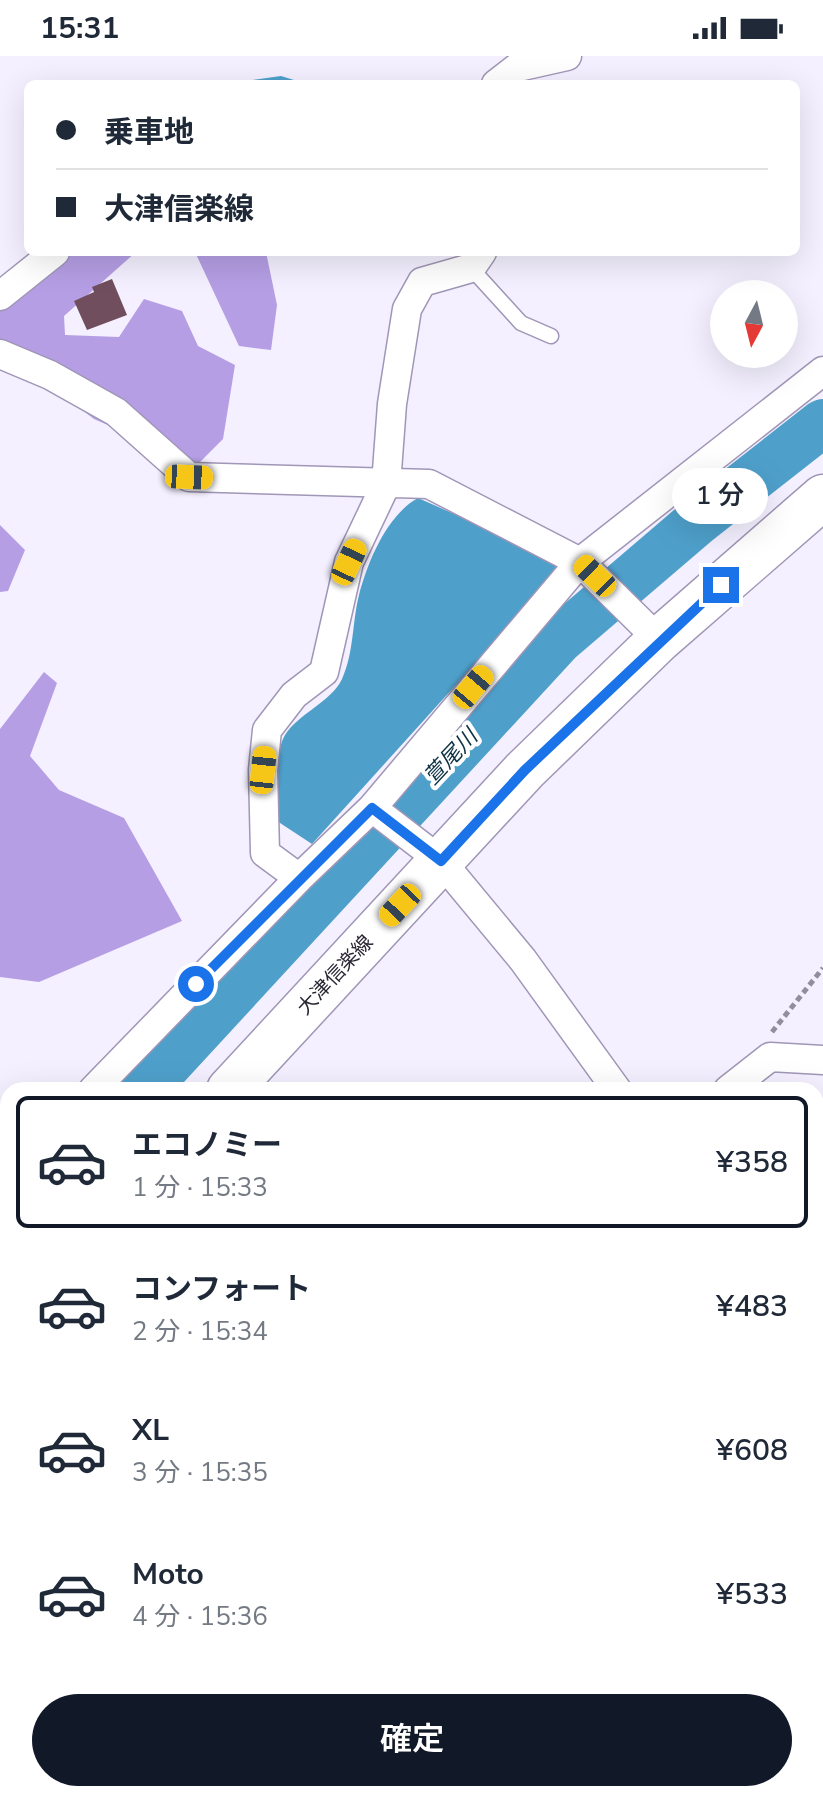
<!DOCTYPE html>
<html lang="ja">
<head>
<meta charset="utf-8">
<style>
  :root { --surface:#fff; --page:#f2f2f3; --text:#1f2937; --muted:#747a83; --line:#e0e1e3; --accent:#111827 }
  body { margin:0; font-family:"Nunito Sans","Noto Sans JP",sans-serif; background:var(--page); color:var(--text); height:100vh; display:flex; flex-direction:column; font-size:30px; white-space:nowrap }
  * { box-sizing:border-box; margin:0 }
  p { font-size:26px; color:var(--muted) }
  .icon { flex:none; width:44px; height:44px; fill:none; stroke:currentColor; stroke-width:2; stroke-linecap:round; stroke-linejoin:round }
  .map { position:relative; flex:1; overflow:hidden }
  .side { position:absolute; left:0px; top:1026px; width:824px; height:720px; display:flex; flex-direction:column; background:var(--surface); border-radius:24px 24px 0 0; box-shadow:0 8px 32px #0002 }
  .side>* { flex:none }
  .hud { position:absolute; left:24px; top:24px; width:776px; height:176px; border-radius:12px; box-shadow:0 8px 32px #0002; display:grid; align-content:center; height:176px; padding:0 32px; background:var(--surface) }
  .needle { width:52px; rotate:187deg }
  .controls { position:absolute; left:710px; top:224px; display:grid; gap:16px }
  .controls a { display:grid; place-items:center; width:88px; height:88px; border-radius:50%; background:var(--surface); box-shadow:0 8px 32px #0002; font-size:40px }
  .end { position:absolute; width:36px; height:36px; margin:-18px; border:10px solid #1a73e8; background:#fff; box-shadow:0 0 0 4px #fff }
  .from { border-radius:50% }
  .bubble { position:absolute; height:56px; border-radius:28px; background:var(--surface); box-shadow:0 8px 32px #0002; font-size:26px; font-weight:600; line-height:56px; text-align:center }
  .car { position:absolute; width:24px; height:48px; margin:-24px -12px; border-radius:10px; box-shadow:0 0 6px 2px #0007; background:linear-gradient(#f5c518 24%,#345 0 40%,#f5c518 0 76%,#345 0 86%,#f5c518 0) }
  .hud b { display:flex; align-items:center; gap:28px; height:76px; font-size:30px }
  .hud b+b { border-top:2px solid var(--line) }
  .hud i { width:20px; height:20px; background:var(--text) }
  ul { padding:14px 0 0; list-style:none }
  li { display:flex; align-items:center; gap:24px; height:132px; margin:0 16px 12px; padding:0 16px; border:4px solid transparent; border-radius:12px }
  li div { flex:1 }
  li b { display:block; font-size:30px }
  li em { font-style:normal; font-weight:600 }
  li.selected { border-color:var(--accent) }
  li>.icon { width:72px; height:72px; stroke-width:1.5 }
  .button { display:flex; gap:16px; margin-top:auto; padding:16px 32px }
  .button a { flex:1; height:92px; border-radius:48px; background:var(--accent); color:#fff; font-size:32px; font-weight:600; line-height:92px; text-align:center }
  .status { display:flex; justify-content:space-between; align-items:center; height:56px; padding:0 40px; background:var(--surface); direction:ltr }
  .status svg { height:22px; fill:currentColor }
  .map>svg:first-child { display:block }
  .forest { fill:#b59ee4 }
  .water { fill:#4ea0cb }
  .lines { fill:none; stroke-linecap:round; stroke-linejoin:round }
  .river { stroke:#4ea0cb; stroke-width:48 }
  .building { fill:#704e5d }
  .lane-casing { stroke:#a096b7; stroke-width:17 }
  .street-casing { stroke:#a096b7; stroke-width:31 }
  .secondary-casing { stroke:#a096b7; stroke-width:43 }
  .primary-casing { stroke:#a096b7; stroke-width:47 }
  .highway-casing { stroke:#a096b7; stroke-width:47 }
  .path { stroke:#928e9c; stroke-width:5; stroke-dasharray:6 4; stroke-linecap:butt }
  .lane { stroke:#fff; stroke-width:14 }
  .street { stroke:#fff; stroke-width:28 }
  .secondary { stroke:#fff; stroke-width:40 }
  .primary { stroke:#fff; stroke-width:44 }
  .highway { stroke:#fff; stroke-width:44 }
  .route { stroke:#1a73e8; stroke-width:10 }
  .labels { text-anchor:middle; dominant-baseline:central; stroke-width:8; stroke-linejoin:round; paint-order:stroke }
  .street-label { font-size:20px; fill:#2a2633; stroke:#fff }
  .water-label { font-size:22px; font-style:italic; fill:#0c3144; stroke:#fff }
</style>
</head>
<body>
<div class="status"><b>15:31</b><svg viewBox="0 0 49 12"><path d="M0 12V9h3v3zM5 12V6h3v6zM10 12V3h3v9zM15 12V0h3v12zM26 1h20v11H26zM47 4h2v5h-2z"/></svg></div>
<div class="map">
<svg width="823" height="1746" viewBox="0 0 823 1746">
  <rect width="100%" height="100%" fill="#f4f0ff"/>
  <path class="forest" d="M65,196H136L64,260L65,279L119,281L144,243L182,255L198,290L235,309L223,383L198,408L94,363L0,291V249Z
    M195,196H266L277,249L271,294L239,290Z
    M0,469L25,494L8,535L0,536Z
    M44,616L57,627L30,700L59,734L124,762L182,865L39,926L0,921V673Z
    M823,1098V1197L816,1188V1106Z
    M823,1338V1608L816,1596V1342Z"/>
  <path class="water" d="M281,20L307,28H249L246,25Z
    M418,442L552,501L558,516L312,788L277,765C277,743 274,697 285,679C298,658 331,646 342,623C354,597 352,567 359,539C368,505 387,459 418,442Z"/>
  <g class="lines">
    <path class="river" d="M144,1034L559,584L698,465L823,367
      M0,1174L8,1166"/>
  </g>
  <path class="building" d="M112,223L127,259L87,274L74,245L94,236L92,231Z"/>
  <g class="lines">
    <g class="lane-casing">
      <path id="lane" d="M471,212L521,267L551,280"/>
    </g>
    <g class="street-casing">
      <path id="street" d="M496,28L518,11L567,0
        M0,240L55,196
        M0,298L50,319L116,356L189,421L429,428L580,506L659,584
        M372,752L441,805L523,904L617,1034
        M299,822L265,797L263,714L267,674L294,639L324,616L349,506L386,428L392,348L407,253L422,226L471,212L482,196
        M93,1034L299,822L372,752L580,506L823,315
        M728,1034L770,1001L823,1004
        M0,1128L8,1119
        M0,1428L8,1438
        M227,1738L243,1746
        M98,1746L114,1738
        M601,1746H614
        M674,1746L684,1738"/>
    </g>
    <g class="secondary-casing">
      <path id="secondary" d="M0,1503L8,1518
        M0,1695L8,1659"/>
    </g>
    <g class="primary-casing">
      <path id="primary" d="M229,1034L525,714L659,584L823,441
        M0,1271L8,1264"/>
    </g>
    <g class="highway-casing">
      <path id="highway" d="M0,1647L8,1658
        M0,1724L8,1735
        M58,1738L63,1746"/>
    </g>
    <path class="path" d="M772,976L823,912"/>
    <use href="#lane" class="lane"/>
    <use href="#street" class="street"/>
    <use href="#secondary" class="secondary"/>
    <use href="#primary" class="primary"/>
    <use href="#highway" class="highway"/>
  </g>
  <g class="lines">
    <path class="route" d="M196,928L372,752L441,805L525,714L721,529"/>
  </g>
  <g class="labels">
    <g class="street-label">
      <text transform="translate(335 919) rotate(-47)">大津信楽線</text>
    </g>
    <g class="water-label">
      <text transform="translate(451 701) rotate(-47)">萱尾川</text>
    </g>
  </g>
</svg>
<div class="controls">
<a><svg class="needle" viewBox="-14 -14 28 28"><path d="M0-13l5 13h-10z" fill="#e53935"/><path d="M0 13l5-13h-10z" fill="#747a83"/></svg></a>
</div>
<i class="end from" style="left:196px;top:928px"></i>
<i class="end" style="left:721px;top:529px"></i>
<div class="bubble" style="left:672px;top:412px;width:96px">1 分</div>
<i class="car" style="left:189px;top:421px;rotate:92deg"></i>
<i class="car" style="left:349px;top:506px;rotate:25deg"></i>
<i class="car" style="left:595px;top:520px;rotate:314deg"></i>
<i class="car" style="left:473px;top:631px;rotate:40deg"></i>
<i class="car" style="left:263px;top:714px;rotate:6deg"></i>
<i class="car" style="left:400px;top:849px;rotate:223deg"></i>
<div class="hud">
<b><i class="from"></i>乗車地</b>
<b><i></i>大津信楽線</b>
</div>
<section class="side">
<ul>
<li class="selected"><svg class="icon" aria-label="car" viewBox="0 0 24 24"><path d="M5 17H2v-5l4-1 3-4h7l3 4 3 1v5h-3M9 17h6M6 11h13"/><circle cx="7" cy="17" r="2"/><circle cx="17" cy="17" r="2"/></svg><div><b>エコノミー</b><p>1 分 · 15:33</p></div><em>¥358</em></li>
<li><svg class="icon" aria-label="car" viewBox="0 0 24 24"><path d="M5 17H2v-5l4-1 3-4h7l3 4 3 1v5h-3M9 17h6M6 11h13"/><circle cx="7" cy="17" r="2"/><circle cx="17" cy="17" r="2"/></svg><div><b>コンフォート</b><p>2 分 · 15:34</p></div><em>¥483</em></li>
<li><svg class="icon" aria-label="car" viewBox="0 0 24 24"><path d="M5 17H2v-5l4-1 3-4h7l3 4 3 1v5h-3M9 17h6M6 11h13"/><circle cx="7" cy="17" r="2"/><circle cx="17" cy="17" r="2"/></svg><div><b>XL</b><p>3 分 · 15:35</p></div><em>¥608</em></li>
<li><svg class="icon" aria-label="car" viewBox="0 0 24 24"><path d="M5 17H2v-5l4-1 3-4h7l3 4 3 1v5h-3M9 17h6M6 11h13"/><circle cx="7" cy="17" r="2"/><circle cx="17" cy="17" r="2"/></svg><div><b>Moto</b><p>4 分 · 15:36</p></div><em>¥533</em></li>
</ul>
<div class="button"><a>確定</a></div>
</section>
</div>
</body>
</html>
